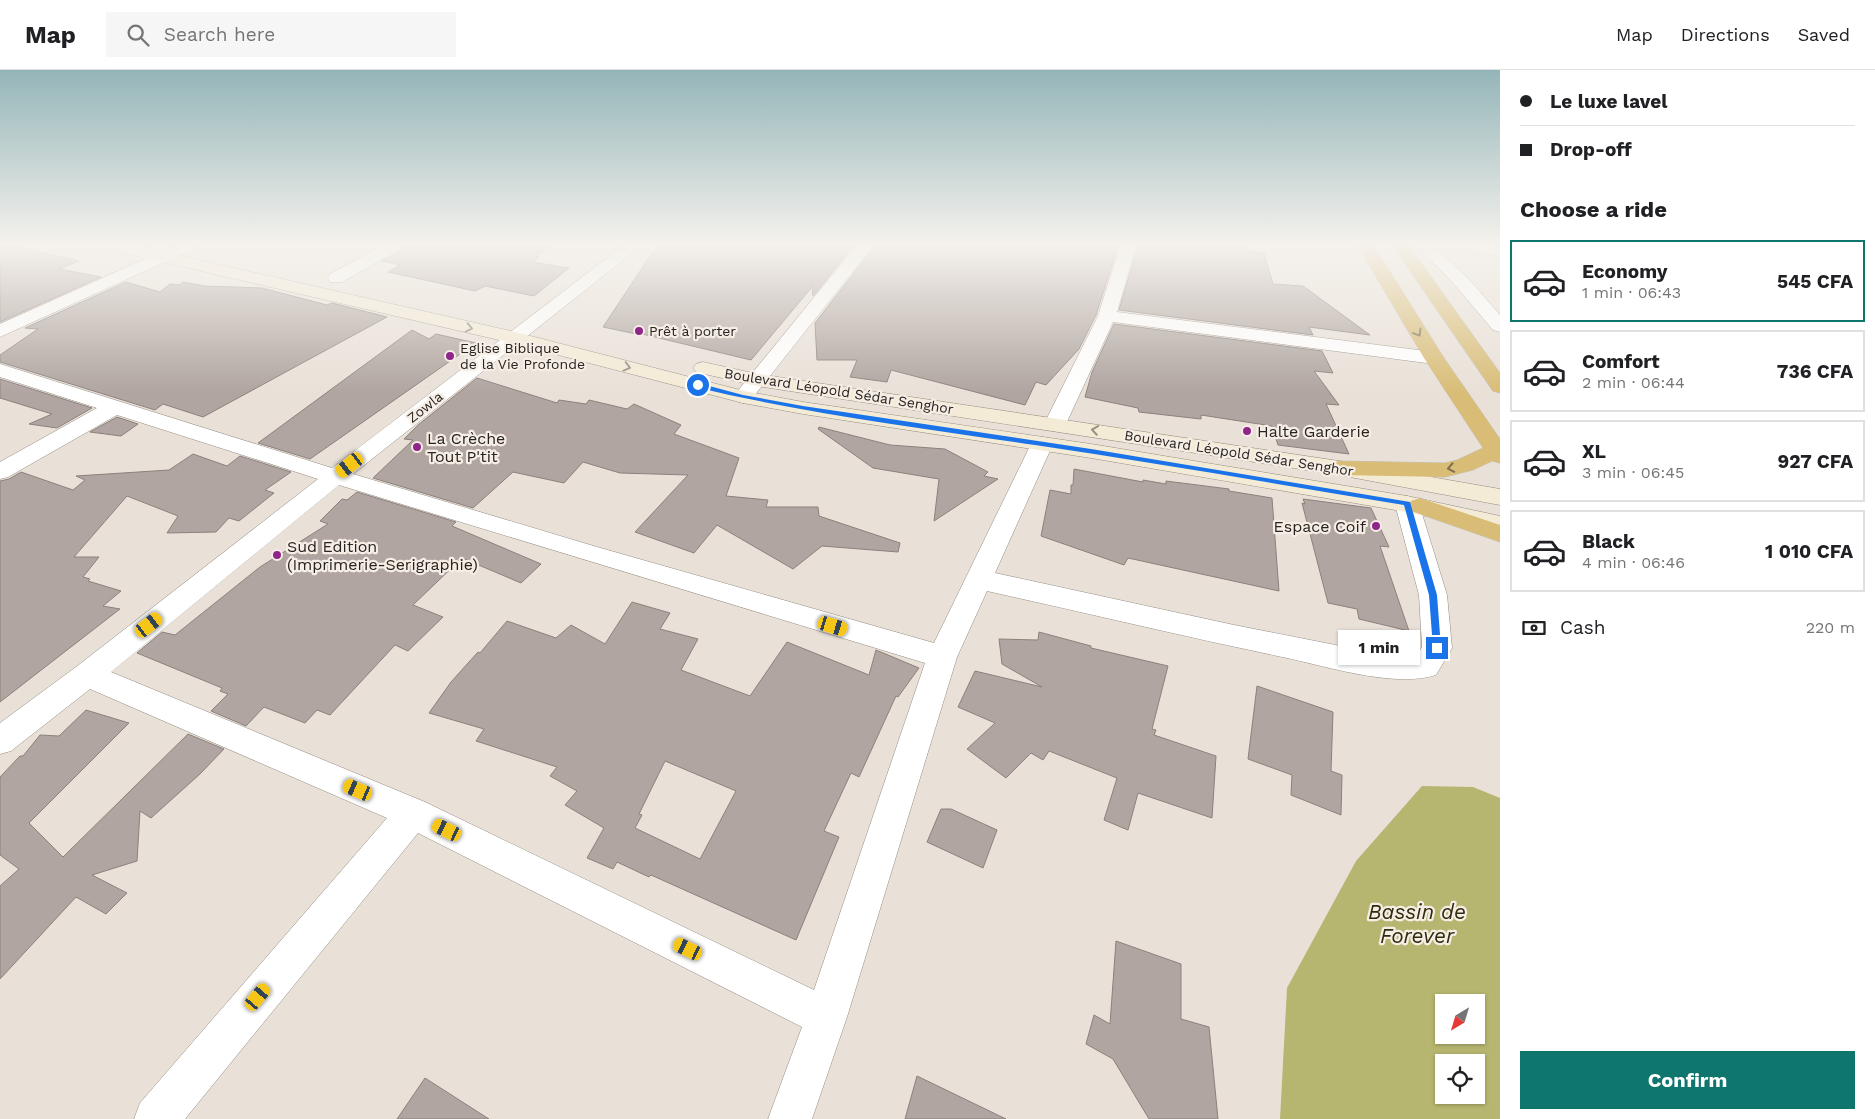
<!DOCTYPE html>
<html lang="en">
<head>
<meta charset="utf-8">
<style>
  :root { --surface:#fff; --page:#f6f6f6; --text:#202124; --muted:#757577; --line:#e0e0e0; --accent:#0f766e }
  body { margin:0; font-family:"Work Sans",sans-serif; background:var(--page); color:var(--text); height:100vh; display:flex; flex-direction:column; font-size:19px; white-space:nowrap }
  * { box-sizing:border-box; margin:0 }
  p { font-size:16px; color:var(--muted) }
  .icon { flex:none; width:28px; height:28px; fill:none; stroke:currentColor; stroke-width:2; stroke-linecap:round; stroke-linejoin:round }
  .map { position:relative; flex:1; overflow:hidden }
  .panel { display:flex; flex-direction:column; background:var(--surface); width:375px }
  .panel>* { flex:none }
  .guide { display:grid; align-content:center; height:110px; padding:0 20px; background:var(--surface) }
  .needle { width:32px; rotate:218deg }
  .buttons { position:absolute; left:1435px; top:924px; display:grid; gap:10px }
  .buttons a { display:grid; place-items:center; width:50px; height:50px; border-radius:0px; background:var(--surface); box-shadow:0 1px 4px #0004; font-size:25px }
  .end { position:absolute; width:22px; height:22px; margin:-11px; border:6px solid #1a73e8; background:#fff; box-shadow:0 0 0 2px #fff }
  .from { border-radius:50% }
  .bubble { position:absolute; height:35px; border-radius:0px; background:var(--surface); box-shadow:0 1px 4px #0004; font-size:16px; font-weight:700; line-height:35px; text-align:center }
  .car { position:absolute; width:15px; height:30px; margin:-15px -8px; border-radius:6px; box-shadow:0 0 4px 1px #0007; background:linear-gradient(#f5c518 24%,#345 0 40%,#f5c518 0 76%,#345 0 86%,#f5c518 0) }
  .guide b { display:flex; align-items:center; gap:18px; height:48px; font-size:19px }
  .guide b+b { border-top:1px solid var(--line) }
  .guide i { width:12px; height:12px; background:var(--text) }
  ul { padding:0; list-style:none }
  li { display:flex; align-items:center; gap:15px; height:82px; margin:0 10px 8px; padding:0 10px; border:2px solid var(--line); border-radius:0px }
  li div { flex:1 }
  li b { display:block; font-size:19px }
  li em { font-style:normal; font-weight:700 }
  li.active { border-color:var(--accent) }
  li>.icon { width:45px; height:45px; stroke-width:1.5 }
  h2 { padding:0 20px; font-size:22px; line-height:60px }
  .pay { display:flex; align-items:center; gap:12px; height:55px; padding:0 20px; font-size:19px }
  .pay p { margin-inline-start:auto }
  .cta { display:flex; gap:10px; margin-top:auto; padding:10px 20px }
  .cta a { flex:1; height:58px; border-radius:0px; background:var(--accent); color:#fff; font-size:20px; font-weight:700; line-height:58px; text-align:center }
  header { display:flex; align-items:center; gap:30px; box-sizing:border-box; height:70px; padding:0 25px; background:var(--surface); border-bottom:1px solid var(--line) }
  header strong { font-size:24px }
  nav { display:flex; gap:28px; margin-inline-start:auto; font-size:18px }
  .search { width:350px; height:45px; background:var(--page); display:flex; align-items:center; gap:12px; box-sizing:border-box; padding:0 18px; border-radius:0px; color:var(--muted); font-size:19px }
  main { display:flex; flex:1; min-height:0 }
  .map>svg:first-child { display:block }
  .water { fill:#b6b670; fill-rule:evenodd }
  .building { fill:#b0a5a0; stroke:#8c817c; fill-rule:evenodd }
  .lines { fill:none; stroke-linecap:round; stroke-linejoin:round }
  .street-casing { stroke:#948c84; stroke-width:1 }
  .secondary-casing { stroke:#948c84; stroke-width:1 }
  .highway-casing { stroke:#c2c1c1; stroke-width:1 }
  .street { fill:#fff; fill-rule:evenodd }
  .secondary { fill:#f4ebd6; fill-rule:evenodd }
  .highway { fill:#d9bd77; fill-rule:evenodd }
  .oneway { stroke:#979184 }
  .oneway2 { stroke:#80704c }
  .route { fill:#1a73e8 }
  .poi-dot { fill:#8f2589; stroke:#f6eee5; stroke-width:2 }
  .labels { text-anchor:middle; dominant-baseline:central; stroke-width:4.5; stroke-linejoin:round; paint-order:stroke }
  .far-poi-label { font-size:14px; fill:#262320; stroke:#f6eee5; text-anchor:start }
  .far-street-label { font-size:14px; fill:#262320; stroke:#f6eee5 }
  .poi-label { font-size:16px; fill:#262320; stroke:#f6eee5; text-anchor:start }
  .near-water-label { font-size:21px; font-style:italic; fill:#2d2c0d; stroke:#f6eee5 }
</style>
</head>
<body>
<header>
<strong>Map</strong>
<div class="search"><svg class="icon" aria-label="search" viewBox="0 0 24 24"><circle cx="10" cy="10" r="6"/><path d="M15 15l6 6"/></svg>Search here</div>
<nav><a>Map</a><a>Directions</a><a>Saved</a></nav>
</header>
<main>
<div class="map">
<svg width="1500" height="1049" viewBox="0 0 1500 1049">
  <rect width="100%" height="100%" fill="#e9e1d8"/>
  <path class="water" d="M1422,716L1473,717L1500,728V1049H1280L1287,918L1356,791ZM1444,932H1476V965H1444ZM1444,992H1476V1025H1444Z"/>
  <path class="building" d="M0,176H14L79,191L59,199L101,207L0,252Z
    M404,176H552L536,186L539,187L532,192L569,198L534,226L485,216L475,221L388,202L400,195L382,191L401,181Z
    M661,176H853L813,226L812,217L751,290L642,264L641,265L603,257L652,183Z
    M875,176H1118L1096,245L1079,279L1046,315L1036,312L1025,335L891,300L887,312L850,307L857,290H817L815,253Z
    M1138,176H1246L1248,181L1264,183L1273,214L1303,216L1370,265L1309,257L1313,265L1119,240Z
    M126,212L160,222L170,214L179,215L183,212L204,216L262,218L327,235L332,233L387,247L203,347L163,334L155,340L0,292V285L38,259L25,258Z
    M1114,254L1322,281L1333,303L1314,301L1339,335L1326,334L1349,384L1278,375L1272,356L1201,345V349L1139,342L1138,338L1085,327L1092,302Z
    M412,260L429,269L436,264L476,273L310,389L258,373Z
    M477,308L557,333L559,330L586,334L589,330L627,339L634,334L681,355L674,364L739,388L726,426L768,430L766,437H818L819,446L900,473L898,482L822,476L793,499L717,455L694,483L635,462L688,405L620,403L583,392L564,413L513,402L473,438L373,408L413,370L404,369L418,355Z
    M0,309L92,338L57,358L29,354L52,344L0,328Z
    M117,347L138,354L121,366L90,362Z
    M819,357L890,375L945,379L988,402L984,406L998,409L934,451L939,409L873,398L818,359Z
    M193,384L227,396L240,386L291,402L265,420L274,423L239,451L229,448L216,462L167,463L178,446L127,426L74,487H99L83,507L90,509L88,511L121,521L103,536L120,539L0,632V411L9,409L21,402L73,420L85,410L76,406L169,400Z
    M1074,399L1143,412V410L1166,414V411L1229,419V421L1272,428L1279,521L1128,488L1124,495L1041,466L1050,420L1071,424V415H1073Z
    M357,422L456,452L452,456L541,494L521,513L462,488L413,535L443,547L408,581L395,575L330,645L317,640L305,653L264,637L246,656L211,641L228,624L220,621L222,618L137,583L162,562L175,565L260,497L328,454L320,451L342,429L347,430Z
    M1303,429L1371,438L1389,477L1380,476L1409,561L1359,549L1357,539L1328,533L1302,433L1305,434Z
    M632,532L670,543L660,559L698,569L681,600L750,626L787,572L869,605L876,580L919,598L898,627L896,626L859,707L851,703L824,761L839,767L796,870L651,805L649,807L617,792L613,799L587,788L604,758L565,735L577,721L550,706L557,697L476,671L484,659L429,643L451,612L478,582L480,583L507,551L556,568L571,555L605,574ZM665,691L736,721L700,789L635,758L642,745L639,744Z
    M1039,562L1091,576V578L1168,596L1152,659L1156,660L1154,665L1216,686L1212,748L1138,723L1128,760L1104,750L1117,708L1049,681L1043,690L1031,683L1006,708L967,679L995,653L958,637L975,601L1042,617L1002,594L999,569L1038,570Z
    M1257,616L1333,642L1331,701L1342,705L1341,745L1291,725L1292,705L1248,689Z
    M86,640L129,653L29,753L63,787L188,664L224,679L200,704L151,748L140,741L137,791L92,805L127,823L106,844L76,827L0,909V816L19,799L0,785V707L20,686H23L40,665L59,666Z
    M941,739H951L997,760L983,798L927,772Z
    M1116,871L1181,894V949L1209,957L1218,1049H1149L1113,989L1086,974L1094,945L1110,954Z
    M917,1006L1006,1049H905Z
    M425,1008L489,1049H397Z"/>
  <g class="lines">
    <g class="street-casing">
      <path id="street" d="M174,176L193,177L191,180L0,267V254Z
        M382,176H402L400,179L342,212H330L328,208L330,204Z
        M623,176H641L353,404L597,477L934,573L1031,374L1034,369L1042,367L1050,369L1053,374L995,503L1234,555L1396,587L1416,586L1422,577L1419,525L1395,434L1398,429L1407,426L1416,429L1419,434L1447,525L1452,578L1436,605C1395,618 1329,597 1287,588C1186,567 1087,543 987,521L957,587L847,947L812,1049H768L802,957L418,763L185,1049H134L140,1033L387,748L90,619L11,681L0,684V653L76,597L318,409L117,345L8,407L0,409V392L97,338L0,307V294L332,398ZM339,415L925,593L814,920L425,732L111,602Z
        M856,176H873L750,331L743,333L736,331L733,327L736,323Z
        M1120,176H1136L1117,242L1434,282L1441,284L1444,288L1441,292L1434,294L1113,252L1066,354L1063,359L1055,361L1047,359L1044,354L1098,246Z
        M1417,176H1434L1467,207L1500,245V262L1493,260L1455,215Z
        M1464,176H1500V186L1466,179Z"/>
    </g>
    <g class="secondary-casing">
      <path id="secondary" d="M107,176H137L515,262L744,321L803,332L1091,374L1407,426L1500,446V462L1407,442L1091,388L803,344L743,333L512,273L115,181L109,179Z
        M703,292L757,304L1339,391L1500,419V435L1339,405L757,316L696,302L693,298L696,294Z"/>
    </g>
    <g class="highway-casing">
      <path id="highway" d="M1358,176H1374L1444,288L1500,369V393L1492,391L1473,400L1445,407L1339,405L1331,403L1327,398L1331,393L1339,391L1445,393L1457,390L1483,378L1424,288Z
        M1393,176H1409L1500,303V323L1493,321Z
        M1420,428L1500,455V472L1411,441L1408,436L1411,431Z"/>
    </g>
    <use href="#street" class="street"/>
    <use href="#secondary" class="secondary"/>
    <use href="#highway" class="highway"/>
  </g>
  <defs><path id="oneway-chevron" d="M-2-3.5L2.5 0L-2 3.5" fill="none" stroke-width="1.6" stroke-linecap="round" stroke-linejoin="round" transform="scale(1.25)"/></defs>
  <g class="oneway">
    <use href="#oneway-chevron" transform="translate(469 258) rotate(13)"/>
    <use href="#oneway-chevron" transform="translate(627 297) rotate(15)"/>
    <use href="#oneway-chevron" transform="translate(1095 360) rotate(-171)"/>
  </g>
  <g class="oneway2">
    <use href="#oneway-chevron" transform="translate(1418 263) rotate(59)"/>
    <use href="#oneway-chevron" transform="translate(1451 398) rotate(169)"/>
  </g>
  <linearGradient id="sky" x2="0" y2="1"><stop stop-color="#94b5b8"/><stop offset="0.54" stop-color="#f5f2ed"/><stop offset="1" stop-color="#f5f2ed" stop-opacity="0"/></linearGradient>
  <rect width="1500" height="323" fill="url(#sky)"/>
  <path class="route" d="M698,313L743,325L803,336L1091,379L1410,432L1437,525L1441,578L1437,581L1433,578L1429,525L1404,435C1281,415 1158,393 1035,375C921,358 807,344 695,317Z"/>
  <g class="poi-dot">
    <circle cx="639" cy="261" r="5"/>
    <circle cx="450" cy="286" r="5"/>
    <circle cx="1247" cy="361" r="5"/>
    <circle cx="417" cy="377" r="5"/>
    <circle cx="1376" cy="456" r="5"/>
    <circle cx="277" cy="485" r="5"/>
  </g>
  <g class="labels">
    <g class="far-poi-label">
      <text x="649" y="261">Prêt à porter</text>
      <text x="460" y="278">Eglise Biblique<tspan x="460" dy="16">de la Vie Profonde</tspan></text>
    </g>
    <g class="far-street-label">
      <text transform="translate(839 321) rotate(9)">Boulevard Léopold Sédar Senghor</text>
      <text transform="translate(425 337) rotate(-38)">Zowla</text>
      <text transform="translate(1239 383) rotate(9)">Boulevard Léopold Sédar Senghor</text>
    </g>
    <g class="poi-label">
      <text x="1257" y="361">Halte Garderie</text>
      <text x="427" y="368">La Crèche<tspan x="427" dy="18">Tout P'tit</tspan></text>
      <text x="1366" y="456" text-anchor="end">Espace Coif</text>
      <text x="287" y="476">Sud Edition<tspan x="287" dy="18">(Imprimerie-Serigraphie)</tspan></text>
    </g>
    <g class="near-water-label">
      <text x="1417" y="841">Bassin de<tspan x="1417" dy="24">Forever</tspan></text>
    </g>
  </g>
</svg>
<div class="buttons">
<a><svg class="needle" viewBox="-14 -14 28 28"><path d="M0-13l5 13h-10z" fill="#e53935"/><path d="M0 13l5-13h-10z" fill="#757577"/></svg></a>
<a><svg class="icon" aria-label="locate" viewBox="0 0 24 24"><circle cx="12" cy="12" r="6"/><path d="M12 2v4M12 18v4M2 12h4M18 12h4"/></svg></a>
</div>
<i class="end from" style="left:698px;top:315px"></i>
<i class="end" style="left:1437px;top:578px"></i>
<div class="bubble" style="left:1338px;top:560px;width:82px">1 min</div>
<i class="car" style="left:350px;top:395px;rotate:232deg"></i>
<i class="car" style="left:149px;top:555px;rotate:52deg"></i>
<i class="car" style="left:833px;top:556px;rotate:107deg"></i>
<i class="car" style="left:358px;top:720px;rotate:293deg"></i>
<i class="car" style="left:447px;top:760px;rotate:296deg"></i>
<i class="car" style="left:688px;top:879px;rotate:296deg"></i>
<i class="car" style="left:258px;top:927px;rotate:40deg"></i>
</div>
<section class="panel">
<div class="guide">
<b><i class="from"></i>Le luxe lavel</b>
<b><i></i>Drop-off</b>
</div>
<h2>Choose a ride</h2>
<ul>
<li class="active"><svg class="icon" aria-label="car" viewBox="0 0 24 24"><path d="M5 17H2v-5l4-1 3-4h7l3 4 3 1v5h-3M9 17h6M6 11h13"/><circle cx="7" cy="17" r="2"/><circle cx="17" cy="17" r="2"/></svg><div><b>Economy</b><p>1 min · 06:43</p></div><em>545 CFA</em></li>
<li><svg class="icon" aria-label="car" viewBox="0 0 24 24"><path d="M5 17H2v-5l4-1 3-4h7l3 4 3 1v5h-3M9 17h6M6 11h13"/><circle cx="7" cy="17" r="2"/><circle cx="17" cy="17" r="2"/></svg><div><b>Comfort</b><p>2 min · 06:44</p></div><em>736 CFA</em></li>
<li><svg class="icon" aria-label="car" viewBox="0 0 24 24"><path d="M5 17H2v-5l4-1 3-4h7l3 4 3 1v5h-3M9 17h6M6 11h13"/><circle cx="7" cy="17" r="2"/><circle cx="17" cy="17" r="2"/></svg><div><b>XL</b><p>3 min · 06:45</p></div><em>927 CFA</em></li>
<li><svg class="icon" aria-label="car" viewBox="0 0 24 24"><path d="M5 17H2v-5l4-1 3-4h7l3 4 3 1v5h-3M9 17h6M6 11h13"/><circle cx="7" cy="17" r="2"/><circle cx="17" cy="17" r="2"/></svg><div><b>Black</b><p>4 min · 06:46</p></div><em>1 010 CFA</em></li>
</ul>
<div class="pay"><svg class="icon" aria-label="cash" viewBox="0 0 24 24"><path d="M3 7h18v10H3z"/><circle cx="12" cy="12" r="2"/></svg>Cash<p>220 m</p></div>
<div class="cta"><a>Confirm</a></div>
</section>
</main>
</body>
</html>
